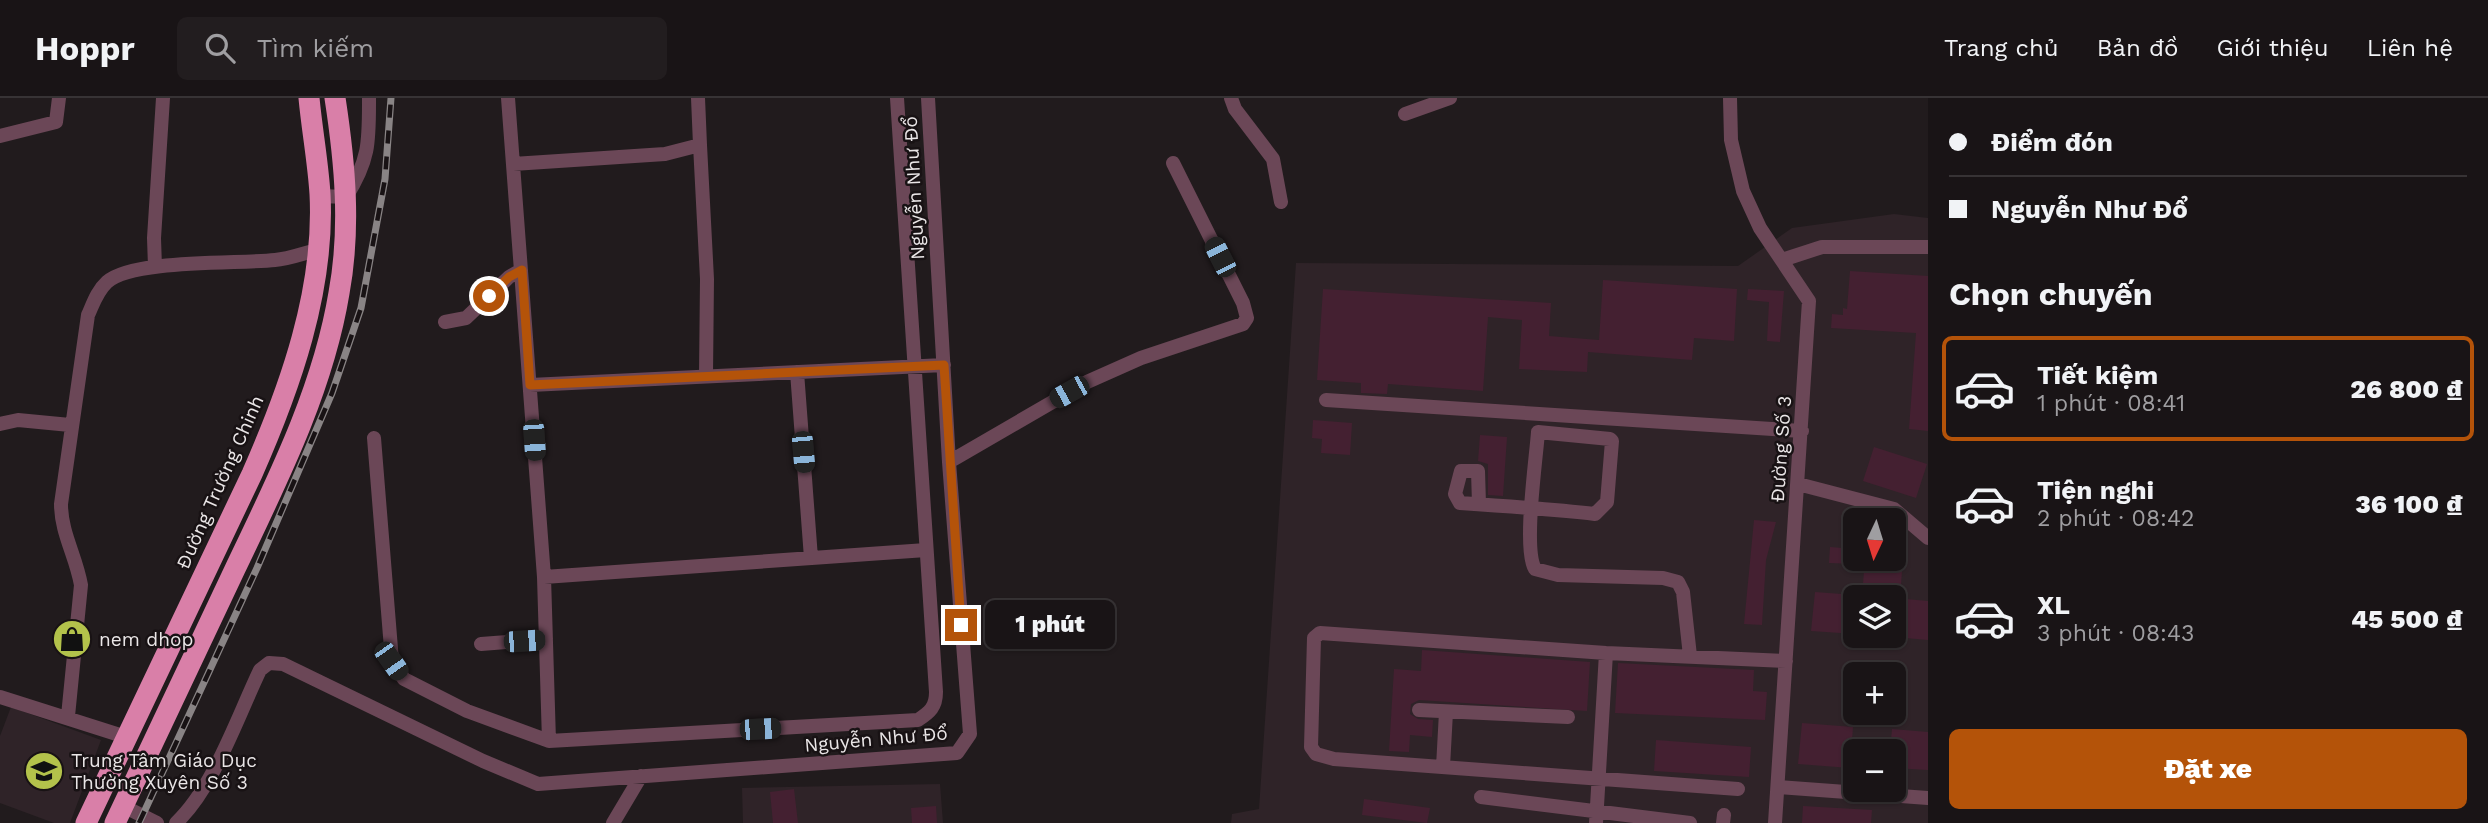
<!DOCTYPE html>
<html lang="vi">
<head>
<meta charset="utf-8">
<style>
  :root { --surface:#191416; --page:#221d1f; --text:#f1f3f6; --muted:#9f9ea1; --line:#373335; --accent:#b45309 }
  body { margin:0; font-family:"Work Sans",sans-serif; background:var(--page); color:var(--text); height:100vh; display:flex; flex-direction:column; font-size:26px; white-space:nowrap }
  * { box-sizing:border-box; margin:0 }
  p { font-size:23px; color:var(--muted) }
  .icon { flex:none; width:38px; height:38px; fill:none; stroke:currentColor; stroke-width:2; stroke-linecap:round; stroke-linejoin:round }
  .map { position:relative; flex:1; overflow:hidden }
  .drawer { display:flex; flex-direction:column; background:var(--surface); width:560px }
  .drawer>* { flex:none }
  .hud { display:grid; align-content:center; height:154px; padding:0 21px; background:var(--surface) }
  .needle { width:46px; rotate:184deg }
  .controls { position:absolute; left:1843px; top:410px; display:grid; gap:14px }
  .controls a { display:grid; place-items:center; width:63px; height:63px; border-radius:10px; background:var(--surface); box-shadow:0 2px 5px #0004,0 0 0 2px var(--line); font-size:35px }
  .end { position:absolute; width:32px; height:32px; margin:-16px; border:9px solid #b45309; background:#fff; box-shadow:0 0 0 4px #fff }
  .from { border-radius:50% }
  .bubble { position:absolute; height:49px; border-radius:10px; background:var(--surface); box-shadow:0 2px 5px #0004,0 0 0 2px var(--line); font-size:23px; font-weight:800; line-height:49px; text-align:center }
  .car { position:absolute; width:21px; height:42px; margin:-21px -10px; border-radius:9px; box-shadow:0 0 5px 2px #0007; background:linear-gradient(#222 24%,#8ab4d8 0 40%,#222 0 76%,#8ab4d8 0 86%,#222 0) }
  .hud b { display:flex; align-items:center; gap:24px; height:66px; font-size:26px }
  .hud b+b { border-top:2px solid var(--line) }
  .hud i { width:18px; height:18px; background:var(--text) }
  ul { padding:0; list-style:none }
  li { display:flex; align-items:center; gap:21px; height:105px; margin:0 14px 10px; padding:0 7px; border:4px solid transparent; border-radius:10px }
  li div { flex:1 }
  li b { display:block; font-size:26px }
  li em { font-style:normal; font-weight:800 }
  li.selected { border-color:var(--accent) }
  li>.icon { width:63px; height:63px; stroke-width:1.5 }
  h2 { padding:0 21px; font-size:32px; line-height:84px }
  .action { display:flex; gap:14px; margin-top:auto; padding:14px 21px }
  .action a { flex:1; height:80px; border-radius:10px; background:var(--accent); color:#fff; font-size:28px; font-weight:800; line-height:80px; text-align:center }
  header { display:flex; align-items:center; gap:42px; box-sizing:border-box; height:98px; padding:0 35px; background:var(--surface); border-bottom:2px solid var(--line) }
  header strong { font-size:33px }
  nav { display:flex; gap:38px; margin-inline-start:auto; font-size:24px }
  .search { width:490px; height:63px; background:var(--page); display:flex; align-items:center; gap:18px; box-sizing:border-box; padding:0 24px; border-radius:10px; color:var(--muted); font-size:26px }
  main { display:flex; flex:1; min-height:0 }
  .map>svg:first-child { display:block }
  .built { fill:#2f2328; fill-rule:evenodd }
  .building { fill:#442031 }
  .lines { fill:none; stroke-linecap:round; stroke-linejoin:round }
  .minor { stroke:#6b4757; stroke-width:14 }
  .highway { stroke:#d97fa8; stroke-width:21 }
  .rail-casing { stroke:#898485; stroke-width:7 }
  .rail { stroke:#181214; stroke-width:4.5; stroke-dasharray:13; stroke-linecap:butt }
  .route { stroke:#b45309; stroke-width:9 }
  .labels { text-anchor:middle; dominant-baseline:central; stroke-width:5; stroke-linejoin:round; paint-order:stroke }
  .street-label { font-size:19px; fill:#eae6e7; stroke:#181214 }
  .poi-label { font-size:19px; fill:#eae6e7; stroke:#181214; text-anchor:start }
</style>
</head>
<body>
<header>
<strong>Hoppr</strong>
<div class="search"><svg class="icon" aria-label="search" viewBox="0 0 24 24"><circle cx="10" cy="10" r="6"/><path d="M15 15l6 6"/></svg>Tìm kiếm</div>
<nav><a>Trang chủ</a><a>Bản đồ</a><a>Giới thiệu</a><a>Liên hệ</a></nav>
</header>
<main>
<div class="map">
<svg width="1928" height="725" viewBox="0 0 1928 725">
  <rect width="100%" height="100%" fill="#211b1d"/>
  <path class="built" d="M1894,116L1928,120V725H1231L1232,716L1259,711L1296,165L1738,168L1792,130ZM1855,422H1894V460H1855ZM1855,499H1894V537H1855ZM1855,576H1894V614H1855ZM1855,653H1894V691H1855Z
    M11,609L101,642L70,725H54L0,705V638Z
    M940,686L943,725H743L742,690Z"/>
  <path class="building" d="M1850,173L1928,178V333L1909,331L1916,235L1831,230L1832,216L1843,217V210L1847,211Z
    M1603,182L1737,191L1734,243L1694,240L1692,262L1588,254L1587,274L1519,271L1522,222L1488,219L1483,293L1388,286L1387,296L1361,295V285L1317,282L1323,191L1551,205L1549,238L1599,242Z
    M1748,191L1784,193L1780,244L1767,243L1769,204L1747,202Z
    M1313,322L1352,325L1350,357L1321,355L1322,341L1312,340Z
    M1480,337L1507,339L1503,398L1488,397V366L1478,363Z
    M1874,349L1927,366L1916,400L1863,383Z
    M1754,422L1776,424L1766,462L1762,527L1744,526Z
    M1830,449L1855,451V466L1829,465Z
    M1865,460H1903L1900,499H1862Z
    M1815,494L1855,497V536L1811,533Z
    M1894,500L1928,503V542L1894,539Z
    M1422,552L1590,564L1587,613L1419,602L1411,606L1410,616L1418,621L1433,622L1432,639L1410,637L1409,654L1389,653L1394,571L1421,573Z
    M1618,565L1754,572L1753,593L1767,594L1765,622L1615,615Z
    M1802,625L1853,629L1850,670L1798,666Z
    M1892,631L1928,634V672L1894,670V653H1890Z
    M1656,642L1751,649L1749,679L1654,673Z
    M794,691L798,725H773L770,694Z
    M1364,701L1430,710L1427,725L1362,717Z
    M936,708L937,725H912L911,710Z
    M1803,708L1872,712L1871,725H1802Z"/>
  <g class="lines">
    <path class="minor" d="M508,0L544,479L549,643
      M698,0L700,47
      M1231,0L1235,11L1273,61L1281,104
      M1730,0L1731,42L1743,93L1760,130L1809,203L1775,725
      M1405,16L1450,0
      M0,38L56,24L59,0
      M513,66L665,56L700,47L707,181L706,277
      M320,98L346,99C370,61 369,43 369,0
      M1782,162L1822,149H1928
      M155,169L154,140L163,0
      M445,224L466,220L509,179L521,172
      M797,274L811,460
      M530,287L944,267
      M1326,302L1802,333
      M0,326L18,322L70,327
      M374,340L392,563L404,581L467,613L549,643L918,622C930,614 936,609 936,594L897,0
      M949,364L1087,284L1141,260L1243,226L1247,220L1243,205L1173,65
      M1798,386L1894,411L1928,440
      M1479,406L1478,373H1461L1455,396L1460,405C1505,408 1550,411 1595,416L1607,404L1612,343L1610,341L1538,334C1536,362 1523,451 1535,471L1558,477L1663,480L1678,484L1683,494L1690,558
      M544,479L926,452
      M481,546L546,541
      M0,599L126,639
      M1419,612L1568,619
      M68,618L81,487C76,458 61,435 61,406L88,217C93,206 97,193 107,184C132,161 239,166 275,162C289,161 304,155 317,152
      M1443,669L1446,614
      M1778,689L1928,700
      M1738,691L1334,661L1316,656L1311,649L1314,540L1320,535L1606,555L1786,563
      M1481,699L1690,725
      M123,708L157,725
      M176,725C214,689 237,620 260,572L269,565L283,566L483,663L538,686L957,655L970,636L949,364L928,0
      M613,725L641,678
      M1596,725L1606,555
      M1723,725L1724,717"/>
    <path class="highway" d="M86,725L252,376C290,290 325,192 320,96C318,64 312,32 309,0
      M115,725C155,641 195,556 235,471C277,383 323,292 339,195C351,130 345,65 335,0"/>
    <g class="rail-casing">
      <path id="rail" d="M139,725L257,470L332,295L361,210L385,81L391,0"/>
    </g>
    <use href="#rail" class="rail"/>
  </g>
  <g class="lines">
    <path class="route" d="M489,198L509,179L522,172L530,287L944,267L961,527"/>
  </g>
  <defs>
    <g id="shop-disc" transform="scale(2.0125)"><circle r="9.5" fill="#b3c24b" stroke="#181214"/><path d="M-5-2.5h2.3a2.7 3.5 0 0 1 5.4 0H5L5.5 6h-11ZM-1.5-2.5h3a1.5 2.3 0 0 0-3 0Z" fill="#111"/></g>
    <g id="school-disc" transform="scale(2.0125)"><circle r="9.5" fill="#b3c24b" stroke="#181214"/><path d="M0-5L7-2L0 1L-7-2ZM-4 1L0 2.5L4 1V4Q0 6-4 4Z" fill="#111"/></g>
  </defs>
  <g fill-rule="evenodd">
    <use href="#shop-disc" x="72" y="541"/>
    <use href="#school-disc" x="44" y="673"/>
  </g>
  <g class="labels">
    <g class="street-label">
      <text transform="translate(914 90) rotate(-93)">Nguyễn Như Đổ</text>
      <text transform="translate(1781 351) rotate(-86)">Đường Số 3</text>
      <text transform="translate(220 384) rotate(-66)">Đường Trường Chinh</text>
      <text transform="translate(876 641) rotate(-5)">Nguyễn Như Đổ</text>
    </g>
    <g class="poi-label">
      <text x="99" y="541">nem dhop</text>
      <text x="71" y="662">Trung Tâm Giáo Dục<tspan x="71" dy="22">Thường Xuyên Số 3</tspan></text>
    </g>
  </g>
</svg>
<div class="controls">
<a><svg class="needle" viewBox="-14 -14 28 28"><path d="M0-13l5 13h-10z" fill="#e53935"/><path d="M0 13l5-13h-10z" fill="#9f9ea1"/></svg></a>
<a><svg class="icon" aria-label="layers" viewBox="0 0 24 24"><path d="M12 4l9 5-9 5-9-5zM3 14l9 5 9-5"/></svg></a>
<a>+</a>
<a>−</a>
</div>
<i class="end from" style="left:489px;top:198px"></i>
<i class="end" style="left:961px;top:527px"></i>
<div class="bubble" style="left:985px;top:502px;width:130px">1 phút</div>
<i class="car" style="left:1220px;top:159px;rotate:333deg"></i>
<i class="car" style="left:1069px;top:294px;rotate:241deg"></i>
<i class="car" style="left:534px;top:342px;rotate:176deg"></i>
<i class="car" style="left:803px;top:354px;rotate:175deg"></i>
<i class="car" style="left:524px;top:543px;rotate:86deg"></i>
<i class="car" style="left:391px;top:563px;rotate:145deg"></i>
<i class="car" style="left:760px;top:631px;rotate:87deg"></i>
</div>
<section class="drawer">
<div class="hud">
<b><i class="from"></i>Điểm đón</b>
<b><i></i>Nguyễn Như Đổ</b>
</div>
<h2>Chọn chuyến</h2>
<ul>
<li class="selected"><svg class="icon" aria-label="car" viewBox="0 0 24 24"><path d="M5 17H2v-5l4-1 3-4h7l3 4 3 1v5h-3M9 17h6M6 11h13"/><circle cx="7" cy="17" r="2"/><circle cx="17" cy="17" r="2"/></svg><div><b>Tiết kiệm</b><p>1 phút · 08:41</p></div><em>26 800 ₫</em></li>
<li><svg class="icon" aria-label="car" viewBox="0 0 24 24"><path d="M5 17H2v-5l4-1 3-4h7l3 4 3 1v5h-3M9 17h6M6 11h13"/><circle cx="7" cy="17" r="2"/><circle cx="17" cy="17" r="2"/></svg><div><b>Tiện nghi</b><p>2 phút · 08:42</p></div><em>36 100 ₫</em></li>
<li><svg class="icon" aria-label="car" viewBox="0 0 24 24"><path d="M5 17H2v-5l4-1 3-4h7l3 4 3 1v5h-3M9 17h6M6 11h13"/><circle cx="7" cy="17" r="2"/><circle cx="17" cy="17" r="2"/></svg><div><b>XL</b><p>3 phút · 08:43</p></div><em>45 500 ₫</em></li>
</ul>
<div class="action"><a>Đặt xe</a></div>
</section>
</main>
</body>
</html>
